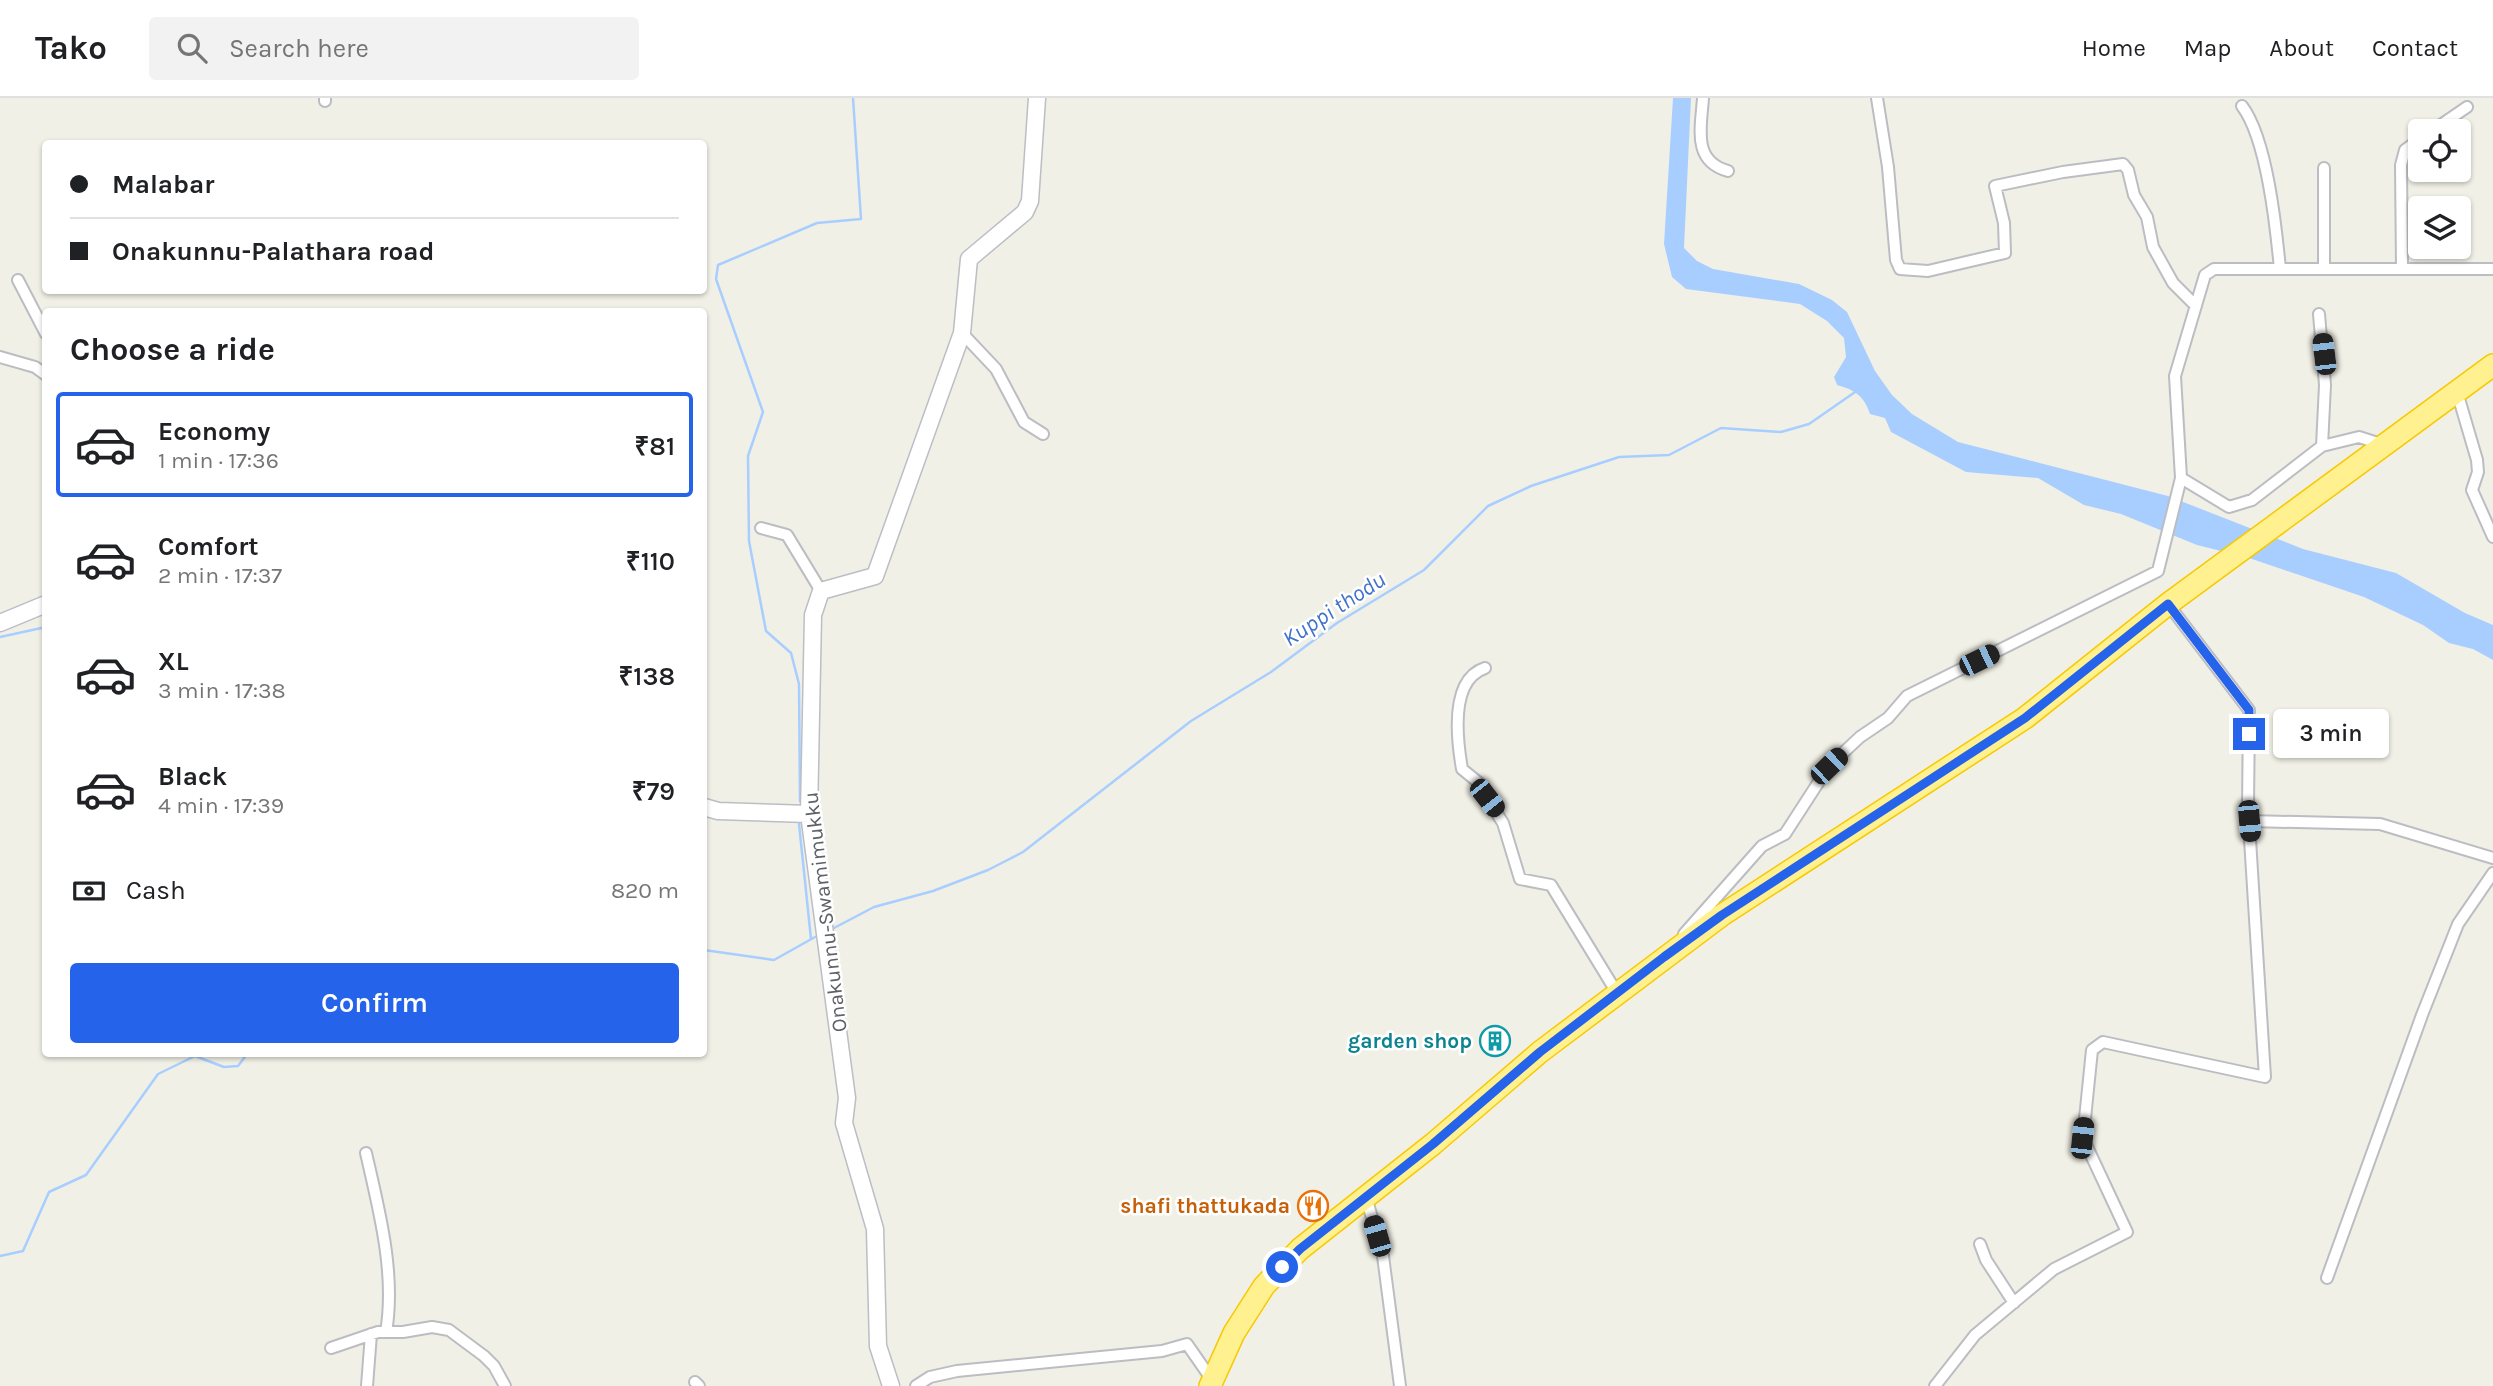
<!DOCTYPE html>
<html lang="en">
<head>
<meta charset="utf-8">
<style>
  :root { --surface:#fff; --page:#f2f2f2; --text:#202124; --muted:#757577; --line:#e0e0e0; --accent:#2563eb }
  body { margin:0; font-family:Karla,sans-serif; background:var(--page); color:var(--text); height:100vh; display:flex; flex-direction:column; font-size:26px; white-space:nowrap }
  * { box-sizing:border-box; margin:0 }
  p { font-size:23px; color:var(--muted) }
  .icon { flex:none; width:38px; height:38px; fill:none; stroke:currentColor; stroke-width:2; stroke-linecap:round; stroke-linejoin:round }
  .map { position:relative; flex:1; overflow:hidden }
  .sheet { position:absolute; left:42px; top:210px; width:665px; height:749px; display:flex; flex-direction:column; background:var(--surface); border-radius:7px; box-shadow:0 2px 5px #0004 }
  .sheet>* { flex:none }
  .guide { position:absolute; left:42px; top:42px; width:665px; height:154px; border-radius:7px; box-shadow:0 2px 5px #0004; display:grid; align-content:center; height:154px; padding:0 28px; background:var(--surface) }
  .controls { position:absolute; left:2408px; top:21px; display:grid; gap:14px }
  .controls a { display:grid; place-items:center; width:63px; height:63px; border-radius:7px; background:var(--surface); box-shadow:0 2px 5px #0004; font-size:35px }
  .end { position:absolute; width:32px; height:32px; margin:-16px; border:9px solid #2563eb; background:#fff; box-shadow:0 0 0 4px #fff }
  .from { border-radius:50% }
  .bubble { position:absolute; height:49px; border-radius:7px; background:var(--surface); box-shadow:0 2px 5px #0004; font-size:23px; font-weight:600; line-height:49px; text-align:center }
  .car { position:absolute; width:21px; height:42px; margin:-21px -10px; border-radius:9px; box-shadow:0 0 5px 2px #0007; background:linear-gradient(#222 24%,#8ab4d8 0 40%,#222 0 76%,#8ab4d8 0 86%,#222 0) }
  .guide b { display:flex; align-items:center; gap:24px; height:66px; font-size:26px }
  .guide b+b { border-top:2px solid var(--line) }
  .guide i { width:18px; height:18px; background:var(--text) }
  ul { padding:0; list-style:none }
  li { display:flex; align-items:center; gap:21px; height:105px; margin:0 14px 10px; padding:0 14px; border:4px solid transparent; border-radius:7px }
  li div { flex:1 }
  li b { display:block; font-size:26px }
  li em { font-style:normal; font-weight:600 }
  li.current { border-color:var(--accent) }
  li>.icon { width:63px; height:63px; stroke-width:1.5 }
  h2 { padding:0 28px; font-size:32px; line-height:84px }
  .pay { display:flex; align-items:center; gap:18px; height:77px; padding:0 28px; font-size:26px }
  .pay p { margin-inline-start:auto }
  .primary-button { display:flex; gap:14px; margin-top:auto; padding:14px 28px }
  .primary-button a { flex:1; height:80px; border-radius:7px; background:var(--accent); color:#fff; font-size:28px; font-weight:600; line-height:80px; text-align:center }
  header { display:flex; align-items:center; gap:42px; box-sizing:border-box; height:98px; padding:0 35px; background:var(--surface); border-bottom:2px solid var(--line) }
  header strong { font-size:33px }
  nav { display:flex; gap:38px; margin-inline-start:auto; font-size:24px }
  .search { width:490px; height:63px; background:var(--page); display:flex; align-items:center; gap:18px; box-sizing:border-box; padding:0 24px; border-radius:7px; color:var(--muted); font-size:26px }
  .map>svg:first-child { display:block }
  .water { fill:#a8ceff }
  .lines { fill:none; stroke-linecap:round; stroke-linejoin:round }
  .stream { stroke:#a8ceff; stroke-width:2.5 }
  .street-casing { stroke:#bbbdc2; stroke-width:14 }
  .secondary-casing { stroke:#bbbec5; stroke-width:19 }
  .highway-casing { stroke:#f7c900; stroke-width:24 }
  .street { stroke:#fff; stroke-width:10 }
  .secondary { stroke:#fff; stroke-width:16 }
  .highway { stroke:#fff18f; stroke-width:21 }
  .route { stroke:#2563eb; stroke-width:9 }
  .labels { text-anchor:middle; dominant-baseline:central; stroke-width:5; stroke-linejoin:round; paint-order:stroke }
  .street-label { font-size:21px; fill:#5e6167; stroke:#fff }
  .culture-label { font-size:21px; font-weight:bold; fill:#0d838f; stroke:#fff; text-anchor:end }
  .food-label { font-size:21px; font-weight:bold; fill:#c56008; stroke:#fff; text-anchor:end }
  .water-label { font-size:23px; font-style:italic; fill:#4173cc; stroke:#fff }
</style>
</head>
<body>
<header>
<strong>Tako</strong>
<div class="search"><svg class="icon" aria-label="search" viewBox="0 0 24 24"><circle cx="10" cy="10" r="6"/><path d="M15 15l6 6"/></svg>Search here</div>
<nav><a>Home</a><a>Map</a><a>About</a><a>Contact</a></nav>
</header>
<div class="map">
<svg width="2493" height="1288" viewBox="0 0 2493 1288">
  <rect width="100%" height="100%" fill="#f1f0e6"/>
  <path class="water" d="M1673,0H1691L1684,150L1697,163L1713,171L1799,186L1832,202L1847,214L1875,273L1892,297L1912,316L1958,344L2168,398L2303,451L2396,475L2465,515L2493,527V562L2473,551L2449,545L2423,527L2364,499L2249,460L2197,447L2121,416L2084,407L2038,380L1966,374L1891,334L1885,320L1870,316C1864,298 1855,292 1837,287L1834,279L1846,259L1844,240L1827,223L1800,206L1686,191L1672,179L1664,146Z"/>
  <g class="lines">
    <path class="stream" d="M0,539L46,529
      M800,703L799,586L791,555L766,533L749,443L748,358L763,314L716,181L718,167L817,125L861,121L853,0
      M799,726L811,841
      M834,830L874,809L933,793L988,772L1023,754L1191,623L1271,574L1337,525L1424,472L1488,408L1531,388L1619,359L1669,357L1721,330L1781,334L1809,326L1858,292
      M704,852L774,862L815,839
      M0,1158L23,1153L49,1094L86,1077L158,976L195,958L224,969L238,968L247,956"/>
    <g class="street-casing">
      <path id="street" d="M1703,0C1701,30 1692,63 1728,73
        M1877,0L1888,69L1896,162L1900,171L1928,173L2005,155L2004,125L1995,88L2063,74L2123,66L2128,72L2134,97L2147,119L2153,149L2173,185L2196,208
        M325,3V0
        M2242,8C2267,41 2276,129 2280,171
        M2432,33L2467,9
        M2324,70V170
        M2402,170L2401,67L2405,52L2420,41
        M18,182L46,236
        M2319,216L2325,287L2322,348
        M962,235L996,271L1024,324L1043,336
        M0,259L35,269L46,277
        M2457,294L2477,362L2478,374L2472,392L2493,439
        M2181,380L2229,409L2252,402L2322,348L2359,339L2384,347
        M761,430L787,437L821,493
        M1485,570C1449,582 1457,642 1462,671L1484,689L1487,700L1503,725L1520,781L1551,787L1617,895
        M2249,723L2380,726L2493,760
        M1684,836L1762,748L1785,736L1829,668L1860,639L1888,620L1907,598L2158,473L2181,380L2175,278L2205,177L2214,171H2493
        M366,1055C379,1112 396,1176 386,1234
        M1366,1099L1383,1158L1400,1288
        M1980,1146L1986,1162L2014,1205
        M2327,1180L2422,917L2458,826L2493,775
        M331,1250L378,1234H403L432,1229L449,1232L484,1258L494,1268L505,1288
        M695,1284L699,1288
        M367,1288L371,1236
        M916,1288L930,1279L957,1273L1162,1253L1187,1246L1212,1282
        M1935,1288L1975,1237L2054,1171L2127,1134L2083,1040L2092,952L2103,944L2265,979L2248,710L2249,612L2168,506"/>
    </g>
    <g class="secondary-casing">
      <path id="secondary" d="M0,525L46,506
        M704,709L718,713L809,716
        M891,1288L878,1248L875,1131L844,1025L847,1000L809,716L813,517L821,493L875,478L962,235L969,161L1025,114L1030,103L1037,0"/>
    </g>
    <g class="highway-casing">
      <path id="highway" d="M1210,1288L1234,1235L1264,1188L1300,1151L1433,1046L1540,954L1722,817L2025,620L2168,506L2493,267"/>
    </g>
    <use href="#street" class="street"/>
    <use href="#secondary" class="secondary"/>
    <use href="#highway" class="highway"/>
  </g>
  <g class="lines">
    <path class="route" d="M1282,1169L1300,1151L1433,1046L1540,954L1664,859L1722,817L2025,620L2168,506L2249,612V636"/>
  </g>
  <defs>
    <g id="building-ring" transform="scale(1.575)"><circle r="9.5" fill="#fff" stroke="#0f9aa8" stroke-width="1.5"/><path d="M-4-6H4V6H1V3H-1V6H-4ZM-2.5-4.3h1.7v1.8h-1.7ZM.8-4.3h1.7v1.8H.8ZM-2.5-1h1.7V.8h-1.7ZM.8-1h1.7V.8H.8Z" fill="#0f9aa8"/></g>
    <g id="restaurant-ring" transform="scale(1.575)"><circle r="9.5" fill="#fff" stroke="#e8710a" stroke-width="1.5"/><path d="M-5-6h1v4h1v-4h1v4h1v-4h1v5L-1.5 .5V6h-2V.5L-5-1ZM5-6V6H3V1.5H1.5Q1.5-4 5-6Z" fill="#e8710a"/></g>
  </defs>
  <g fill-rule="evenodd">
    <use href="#building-ring" x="1495" y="943"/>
    <use href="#restaurant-ring" x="1313" y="1108"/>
  </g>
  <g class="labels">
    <g class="street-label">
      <text transform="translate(825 814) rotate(-97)">Onakunnu-Swamimukku</text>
    </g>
    <g class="culture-label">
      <text x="1472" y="943">garden shop</text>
    </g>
    <g class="food-label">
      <text x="1290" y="1108">shafi thattukada</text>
    </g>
    <g class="water-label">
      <text transform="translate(1334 511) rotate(-33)">Kuppi thodu</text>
    </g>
  </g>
</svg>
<div class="controls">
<a><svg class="icon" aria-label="locate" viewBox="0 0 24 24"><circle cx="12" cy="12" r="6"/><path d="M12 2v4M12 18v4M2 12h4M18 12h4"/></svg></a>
<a><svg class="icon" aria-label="layers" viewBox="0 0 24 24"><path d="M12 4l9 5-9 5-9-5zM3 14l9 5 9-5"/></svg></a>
</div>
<i class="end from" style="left:1282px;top:1169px"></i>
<i class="end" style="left:2249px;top:636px"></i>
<div class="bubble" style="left:2273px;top:611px;width:116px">3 min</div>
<i class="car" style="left:2324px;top:256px;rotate:353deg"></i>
<i class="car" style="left:1979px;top:562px;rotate:64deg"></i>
<i class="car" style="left:1829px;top:668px;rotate:46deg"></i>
<i class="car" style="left:1487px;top:700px;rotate:142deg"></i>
<i class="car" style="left:2249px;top:723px;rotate:175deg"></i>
<i class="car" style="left:2082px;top:1040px;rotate:6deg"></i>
<i class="car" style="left:1377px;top:1138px;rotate:344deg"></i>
<div class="guide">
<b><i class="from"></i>Malabar</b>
<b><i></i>Onakunnu-Palathara road</b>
</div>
<section class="sheet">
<h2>Choose a ride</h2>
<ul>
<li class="current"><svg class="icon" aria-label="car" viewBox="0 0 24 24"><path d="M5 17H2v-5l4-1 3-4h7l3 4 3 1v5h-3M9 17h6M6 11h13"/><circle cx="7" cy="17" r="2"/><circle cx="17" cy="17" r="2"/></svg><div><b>Economy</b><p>1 min · 17:36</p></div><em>₹81</em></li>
<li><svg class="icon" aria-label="car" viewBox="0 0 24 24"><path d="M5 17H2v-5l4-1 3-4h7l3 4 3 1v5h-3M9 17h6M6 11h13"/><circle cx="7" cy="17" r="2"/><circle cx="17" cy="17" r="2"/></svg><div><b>Comfort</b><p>2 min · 17:37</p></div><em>₹110</em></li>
<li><svg class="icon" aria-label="car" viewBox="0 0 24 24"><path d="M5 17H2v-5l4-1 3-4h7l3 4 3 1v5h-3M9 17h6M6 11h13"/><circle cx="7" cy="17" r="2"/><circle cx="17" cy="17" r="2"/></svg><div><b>XL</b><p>3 min · 17:38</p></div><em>₹138</em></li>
<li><svg class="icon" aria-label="car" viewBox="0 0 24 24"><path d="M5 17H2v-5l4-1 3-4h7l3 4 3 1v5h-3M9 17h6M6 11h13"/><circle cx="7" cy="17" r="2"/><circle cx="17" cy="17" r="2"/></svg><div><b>Black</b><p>4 min · 17:39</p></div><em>₹79</em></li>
</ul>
<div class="pay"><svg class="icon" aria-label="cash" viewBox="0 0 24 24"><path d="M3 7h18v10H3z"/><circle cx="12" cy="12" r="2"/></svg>Cash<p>820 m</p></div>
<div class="primary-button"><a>Confirm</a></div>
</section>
</div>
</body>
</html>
